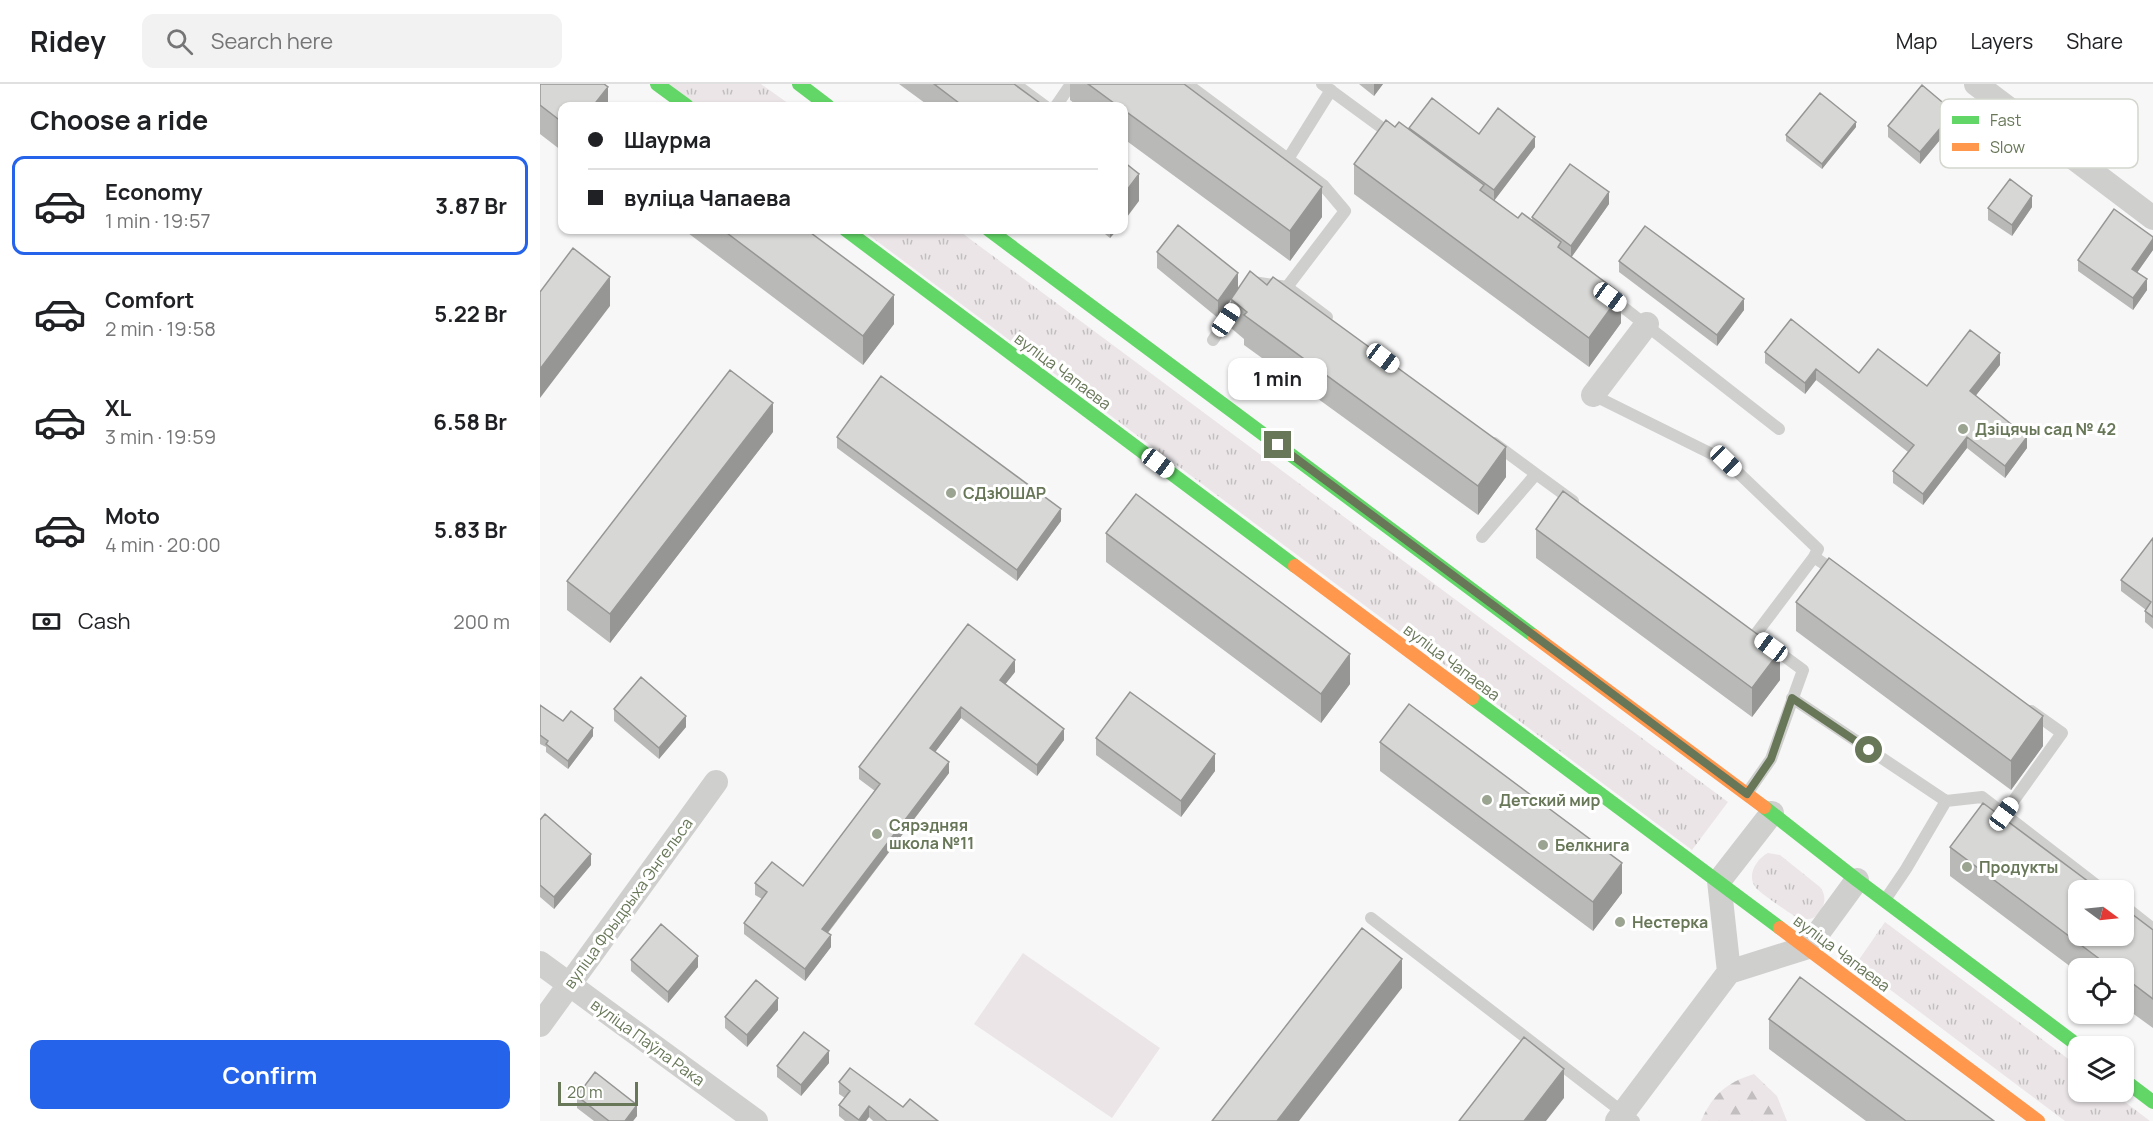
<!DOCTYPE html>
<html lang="en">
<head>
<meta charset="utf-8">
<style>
  :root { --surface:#fff; --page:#f2f2f2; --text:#202124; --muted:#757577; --line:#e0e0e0; --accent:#2563eb }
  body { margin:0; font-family:Manrope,sans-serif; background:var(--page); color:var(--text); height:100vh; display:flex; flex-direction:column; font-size:22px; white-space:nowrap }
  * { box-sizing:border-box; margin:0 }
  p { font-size:20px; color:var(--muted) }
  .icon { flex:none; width:33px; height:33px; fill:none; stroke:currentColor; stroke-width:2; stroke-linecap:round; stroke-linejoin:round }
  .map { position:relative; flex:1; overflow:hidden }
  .details { display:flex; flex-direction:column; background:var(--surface); width:540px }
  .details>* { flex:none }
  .hud { position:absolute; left:18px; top:18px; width:570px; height:132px; border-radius:12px; box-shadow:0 2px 4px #0004; display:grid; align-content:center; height:132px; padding:0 30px; background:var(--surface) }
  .needle { width:39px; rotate:105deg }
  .tools { position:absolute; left:1528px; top:796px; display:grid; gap:12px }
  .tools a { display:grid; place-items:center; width:66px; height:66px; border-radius:12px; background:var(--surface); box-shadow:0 2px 4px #0004; font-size:30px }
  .scale { position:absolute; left:18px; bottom:15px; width:80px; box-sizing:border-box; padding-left:6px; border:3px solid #687758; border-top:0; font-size:16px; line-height:21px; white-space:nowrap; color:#687758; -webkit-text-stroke:4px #fff; paint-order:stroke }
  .end { position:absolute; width:27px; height:27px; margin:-14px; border:8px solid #687758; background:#fff; box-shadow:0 0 0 3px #fff }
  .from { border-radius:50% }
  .bubble { position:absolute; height:42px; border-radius:12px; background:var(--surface); box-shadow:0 2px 4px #0004; font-size:20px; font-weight:700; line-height:42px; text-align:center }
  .car { position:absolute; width:18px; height:36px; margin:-18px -9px; border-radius:8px; box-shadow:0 0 4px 2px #0007; background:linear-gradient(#fff 24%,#345 0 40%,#fff 0 76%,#345 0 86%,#fff 0) }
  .hud b { display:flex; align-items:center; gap:21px; height:57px; font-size:22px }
  .hud b+b { border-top:2px solid var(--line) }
  .hud i { width:15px; height:15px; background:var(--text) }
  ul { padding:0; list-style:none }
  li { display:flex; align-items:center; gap:18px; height:99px; margin:0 12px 9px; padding:0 18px; border:3px solid transparent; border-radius:12px }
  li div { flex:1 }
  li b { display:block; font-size:22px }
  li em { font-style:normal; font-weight:700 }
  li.current { border-color:var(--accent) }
  li>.icon { width:54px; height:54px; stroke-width:1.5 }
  h2 { padding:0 30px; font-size:27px; line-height:72px }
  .pay { display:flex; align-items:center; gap:15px; height:66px; padding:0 30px; font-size:22px }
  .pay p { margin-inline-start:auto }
  .cta { display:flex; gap:12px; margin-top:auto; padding:12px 30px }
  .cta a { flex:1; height:69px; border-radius:12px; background:var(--accent); color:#fff; font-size:24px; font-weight:700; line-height:69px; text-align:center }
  header { display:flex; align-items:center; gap:36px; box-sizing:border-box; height:84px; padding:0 30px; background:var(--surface); border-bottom:2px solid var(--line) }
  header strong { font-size:28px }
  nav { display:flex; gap:33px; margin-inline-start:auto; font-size:21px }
  .search { width:420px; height:54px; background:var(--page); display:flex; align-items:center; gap:15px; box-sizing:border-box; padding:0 21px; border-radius:12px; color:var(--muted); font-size:22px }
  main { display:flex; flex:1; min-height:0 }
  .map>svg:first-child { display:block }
  .grass { fill:url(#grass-tufts) }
  .forest { fill:url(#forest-firs) }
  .pitch { fill:#ebe5e8 }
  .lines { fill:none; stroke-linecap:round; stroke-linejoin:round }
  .lane { stroke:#cfd0ce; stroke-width:12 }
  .street { stroke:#cfd0ce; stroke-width:24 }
  .fast { stroke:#63d668; stroke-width:14 }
  .slow { stroke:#ff974d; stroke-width:14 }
  .wall { fill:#b9bab7 }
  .shaded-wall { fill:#969795 }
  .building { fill:#d7d8d5; stroke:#969795; stroke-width:1.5 }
  .route { stroke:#687758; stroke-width:8 }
  .poi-dot { fill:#9aa490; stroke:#fff; stroke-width:2 }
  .labels { text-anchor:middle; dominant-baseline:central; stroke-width:6; stroke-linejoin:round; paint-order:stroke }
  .street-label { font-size:16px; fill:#687758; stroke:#fff }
  .poi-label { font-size:16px; font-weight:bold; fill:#687758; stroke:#fff; text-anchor:start }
  .key { fill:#fff; stroke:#d2d6cd; stroke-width:1.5 }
  .key-label { font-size:16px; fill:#687758 }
</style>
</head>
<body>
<header>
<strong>Ridey</strong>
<div class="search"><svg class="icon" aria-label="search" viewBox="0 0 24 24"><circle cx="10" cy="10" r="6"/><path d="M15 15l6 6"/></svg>Search here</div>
<nav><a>Map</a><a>Layers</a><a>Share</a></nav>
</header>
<main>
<section class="details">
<h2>Choose a ride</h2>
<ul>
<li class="current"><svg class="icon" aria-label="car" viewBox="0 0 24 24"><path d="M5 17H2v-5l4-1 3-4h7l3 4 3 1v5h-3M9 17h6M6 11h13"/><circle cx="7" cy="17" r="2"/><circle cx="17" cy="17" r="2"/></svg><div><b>Economy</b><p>1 min · 19:57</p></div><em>3.87 Br</em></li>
<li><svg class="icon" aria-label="car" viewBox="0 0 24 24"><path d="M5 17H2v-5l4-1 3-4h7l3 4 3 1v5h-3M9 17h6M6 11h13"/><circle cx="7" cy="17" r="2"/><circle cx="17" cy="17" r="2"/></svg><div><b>Comfort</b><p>2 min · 19:58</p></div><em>5.22 Br</em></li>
<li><svg class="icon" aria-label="car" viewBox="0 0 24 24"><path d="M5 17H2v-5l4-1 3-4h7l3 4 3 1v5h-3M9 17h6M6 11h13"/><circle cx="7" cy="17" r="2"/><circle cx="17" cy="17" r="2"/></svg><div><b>XL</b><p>3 min · 19:59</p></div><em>6.58 Br</em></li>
<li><svg class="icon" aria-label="car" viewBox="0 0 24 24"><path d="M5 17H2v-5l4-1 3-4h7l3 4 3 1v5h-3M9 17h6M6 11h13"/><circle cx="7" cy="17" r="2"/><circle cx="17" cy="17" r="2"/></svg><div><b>Moto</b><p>4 min · 20:00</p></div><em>5.83 Br</em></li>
</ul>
<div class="pay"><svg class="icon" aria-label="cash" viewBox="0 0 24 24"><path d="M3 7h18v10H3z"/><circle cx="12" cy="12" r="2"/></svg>Cash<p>200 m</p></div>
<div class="cta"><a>Confirm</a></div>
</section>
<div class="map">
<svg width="1613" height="1037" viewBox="0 0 1613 1037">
  <defs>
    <pattern id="grass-tufts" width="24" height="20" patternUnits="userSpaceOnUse" patternTransform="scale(1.5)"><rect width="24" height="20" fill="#ebe5e8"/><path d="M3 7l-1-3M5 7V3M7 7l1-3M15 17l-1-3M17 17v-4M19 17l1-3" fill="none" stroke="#c2bebf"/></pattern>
    <pattern id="forest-firs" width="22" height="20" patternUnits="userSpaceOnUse" patternTransform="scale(1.5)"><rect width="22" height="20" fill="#ebe5e8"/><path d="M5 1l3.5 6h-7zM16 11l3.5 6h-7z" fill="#c2bebf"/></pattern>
  </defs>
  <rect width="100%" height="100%" fill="#f8f7f8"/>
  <path class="grass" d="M128,0H221L252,22H158Z
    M322,146H418L1188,718L1152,766Z
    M1228,769L1240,771L1280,803C1285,809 1286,817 1282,824C1279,830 1275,835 1268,835C1266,836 1260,835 1259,834C1253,832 1220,809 1216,804C1206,792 1216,775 1228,769Z
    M1345,838L1539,983V1008H1572L1610,1037H1525L1316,880Z"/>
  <path class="forest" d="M1214,990L1237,1012L1247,1037H1161C1173,1010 1186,999 1214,990Z"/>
  <path class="pitch" d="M483,869L620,964L572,1034L434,940Z"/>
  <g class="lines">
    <path class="lane" d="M475,0L505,22
      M647,0L783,101L805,127L747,203L713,198L711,200
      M782,0L853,52
      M516,22L531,0
      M748,75L791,6
      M747,203L787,233
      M1070,213L1239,345
      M673,256L699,217
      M1053,311L1186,377L1278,465L1274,473
      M996,390L1033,417
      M942,453L996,390L954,359
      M1215,551L1274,473L1296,488
      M1252,614L1406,717L1366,785L1345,816
      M1208,708L1231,675L1263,586L1229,561
      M1406,717L1442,713L1564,807
      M1464,730L1522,649L1491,627
      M1584,822L1613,845
      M831,834L1094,1037"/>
    <path class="street" d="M1436,0L1613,134
      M1053,311L1107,240
      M0,879L216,1037
      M1189,888L1179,797L1232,729
      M1189,888L1268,863L1317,796
      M0,941L176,698
      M1077,1037L1189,888"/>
    <path class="fast" d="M117,0L147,22
      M259,0L288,22
      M306,146L755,482
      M449,146L994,552
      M932,614L1240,844
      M1224,723L1317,796L1540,963
      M1584,996L1613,1018"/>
    <path class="slow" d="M755,482L932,614
      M994,552L1224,723
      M1240,844L1498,1037"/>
  </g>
  <path class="wall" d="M0,0L68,22H22V67L0,50Z
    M359,0H474L504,22H389Z
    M530,0H644L782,133L750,177L584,55V22H538L530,16Z
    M819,0H843L834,12Z
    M1414,39L1380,80L1348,53V42Z
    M855,43L869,46V44L939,50L995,63L954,116L978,134L992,136V133L1069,120L1031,173L1081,239L1049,283L814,110V80Z
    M1316,43L1282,85L1246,57V51Z
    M1492,123L1472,152L1448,136V124Z
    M144,146H267L354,240L323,281Z
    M560,146H577L570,154Z
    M1613,166L1597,188L1607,206L1593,226L1538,187V176Z
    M617,168L698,206L966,393L938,431L704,261V255L691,244V215L678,234L617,184Z
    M1079,177L1204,226L1177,262L1079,188Z
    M1225,268L1319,289L1387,302L1460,281L1435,312L1487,364L1465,394L1427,364L1383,421L1353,399V387L1368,368L1276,296L1265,310L1225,279Z
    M233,348L70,559L27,526V497Z
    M297,353L521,437L477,497L297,364Z
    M996,445L1240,596L1212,633L996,474Z
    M566,449L810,600L781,639L566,478Z
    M1613,454V545L1605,538V527L1606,526L1581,507V496Z
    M1256,518L1503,662L1471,706L1256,547Z
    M475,588L465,600L524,656L497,692L421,634L395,668L409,689L288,849L291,863L265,897L204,850V839L222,815L215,811V799L263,802L335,707L319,695V683Z
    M0,621L23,637L53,652L28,685L6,668V663L0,660Z
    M74,625L146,643L119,675L74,637Z
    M556,654L675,687L641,733L556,671Z
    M840,658L1082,809L1053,847L840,687Z
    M0,736L51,781L14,825L0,813Z
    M1410,763L1613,846V944L1584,923V885H1539V889L1410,792Z
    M91,876L158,883L128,919L91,887Z
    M238,926L207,963L185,944V933Z
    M1229,935L1454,1037H1326L1229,965Z
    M289,979L261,1012L237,993V982Z
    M299,998L363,1023L398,1037H333L329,1033L326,1037H305L299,1032V1021L305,1014L299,1010Z
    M37,1012L97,1032L93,1037H54L37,1024Z"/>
  <path class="shaded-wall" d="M834,0H843L834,12Z
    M68,3V22H53Z
    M1414,28V39L1380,80V68Z
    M1316,38V43L1282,85V80Z
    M995,53V63L954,117V106Z
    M599,90V117L584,137V110Z
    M782,103V133L750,177V147Z
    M1069,108V120L1031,174V162Z
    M1492,112V123L1472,152V141Z
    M570,146H577L570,154Z
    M1613,155V166L1592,196V185Z
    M698,189V206L678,234V217Z
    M70,193V222L0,314V285Z
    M1607,195V206L1593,226V214Z
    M1081,210V239L1049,283V254Z
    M354,211V240L323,281V252Z
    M1204,215V226L1177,262V251Z
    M1460,269V281L1430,319V307Z
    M1276,285V296L1265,310V299Z
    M233,319V348L70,559V530Z
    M1427,353V364L1383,421V410Z
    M1487,353V364L1465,394V382Z
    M966,363V393L938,431V402Z
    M521,425V437L477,497V486Z
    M1240,567V596L1212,633V604Z
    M810,570V600L781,639V610Z
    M475,576V588L460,607V596Z
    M421,623V634L390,675V664Z
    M146,632V643L119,675V664Z
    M1503,632V662L1471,706V677Z
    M53,644V652L28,685V677Z
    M524,645V656L497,692V681Z
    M675,670V687L641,733V717Z
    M409,678V689L282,856V845Z
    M51,770V781L14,825V813Z
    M1082,779V809L1053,847V818Z
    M291,851V863L265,897V885Z
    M158,872V883L128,919V908Z
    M862,875V904L759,1037H737Z
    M238,914V926L207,963V951Z
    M289,967V979L261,1012V1001Z
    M1024,985V1014L1006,1037H984Z
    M97,1021V1032L93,1037H85Z
    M329,1022V1033L326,1037H319Z"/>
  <path class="building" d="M0,0H64L68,3L53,22H22V38L0,21Z
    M394,0H474L504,22H423Z
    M548,0H644L782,103L750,147L584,26V22H578Z
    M1382,1L1414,28L1380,68L1348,42Z
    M1280,9L1316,38L1282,80L1246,51Z
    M892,14L939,50L958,24L995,53L954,106L869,44Z
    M846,36L855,43L859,38L944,101L940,106L978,134L982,129L1021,158L1018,163L1081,210L1049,254L814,80Z
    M584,78L599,90L584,110Z
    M1030,80L1069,108L1031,162L992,133Z
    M1470,95L1492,112L1472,141L1448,124Z
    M1574,125L1613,153V155L1592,185L1607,195L1593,214L1538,176Z
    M638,141L698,189L678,217L617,168Z
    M1105,142L1204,215L1177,251L1079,177Z
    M183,146H267L354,211L323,252Z
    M33,164L70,193L0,285V208Z
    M710,187L727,201L733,193L966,363L938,402L704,231L707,228L691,215Z
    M1251,235L1319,289L1338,265L1387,302L1430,246L1460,269L1430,307L1487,353L1465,382L1427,353L1383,410L1353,387L1374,361L1276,285L1265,299L1225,268Z
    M190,286L233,319L70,530L27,497Z
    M341,292L521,425L477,486L297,353Z
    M1023,407L1240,567L1212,604L996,445Z
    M596,410L810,570L781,610L566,449Z
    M1613,454V533L1605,527L1611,518L1581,496Z
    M1289,474L1503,632L1471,677L1256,518Z
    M428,540L475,576L460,596L524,645L497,681L421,623L390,664L409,678L282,845L291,851L265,885L204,839L227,808L215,799L232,778L263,802L340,700L319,683Z
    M101,593L146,632L119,664L74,625Z
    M590,608L675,670L641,717L556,654Z
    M869,620L1082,779L1053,818L840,658Z
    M0,621L23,637L31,627L53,644L28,677L6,660L8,657L0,651Z
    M1443,719L1561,807H1539V852H1584V824L1613,846V915L1584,893V885H1573L1410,763Z
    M5,730L51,770L14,813L0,801V736Z
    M121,840L158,872L128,908L91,876Z
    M822,844L862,875L737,1037H672Z
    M1260,893L1454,1037H1366L1229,935Z
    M216,896L238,914L207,951L185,933Z
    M264,948L289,967L261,1001L237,982Z
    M984,953L1024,985L984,1037H919Z
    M310,984L363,1023L370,1015L398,1037H347L329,1022L319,1036L299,1021L310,1007L299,998Z
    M55,988L97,1021L85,1037H69L37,1012Z"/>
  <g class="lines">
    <path class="route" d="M738,361L1207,710L1231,675L1252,614L1329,666"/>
  </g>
  <g class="poi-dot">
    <circle cx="1423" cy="345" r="6"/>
    <circle cx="411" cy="409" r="6"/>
    <circle cx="947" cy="716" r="6"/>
    <circle cx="337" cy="750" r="6"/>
    <circle cx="1003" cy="761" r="6"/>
    <circle cx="1427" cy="783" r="6"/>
    <circle cx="1080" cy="838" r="6"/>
  </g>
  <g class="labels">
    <g class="street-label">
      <text transform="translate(523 287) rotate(37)">вуліца Чапаева</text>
      <text transform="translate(912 578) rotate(37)">вуліца Чапаева</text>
      <text transform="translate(88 819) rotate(-54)">вуліца Фрыдрыха Энгельса</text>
      <text transform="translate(1302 869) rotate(37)">вуліца Чапаева</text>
      <text transform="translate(108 958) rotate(36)">вуліца Паўла Рака</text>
    </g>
    <g class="poi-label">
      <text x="1435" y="345">Дзіцячы сад № 42</text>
      <text x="423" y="409">СДзЮШАР</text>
      <text x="959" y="716">Детский мир</text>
      <text x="349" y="741">Сярэдняя<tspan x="349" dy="18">школа №11</tspan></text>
      <text x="1015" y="761">Белкнига</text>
      <text x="1439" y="783">Продукты</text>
      <text x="1092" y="838">Нестерка</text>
    </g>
  </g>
  <rect x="1400" y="15" width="198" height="69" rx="9" class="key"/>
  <rect x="1412" y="32" width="27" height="8" fill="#63d668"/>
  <rect x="1412" y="59" width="27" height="8" fill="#ff974d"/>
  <g class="key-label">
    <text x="1450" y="42">Fast</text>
    <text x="1450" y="69">Slow</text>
  </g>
</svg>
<div class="tools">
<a><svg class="needle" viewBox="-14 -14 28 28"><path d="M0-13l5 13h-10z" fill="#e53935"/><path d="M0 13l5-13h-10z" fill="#757577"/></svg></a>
<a><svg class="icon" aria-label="locate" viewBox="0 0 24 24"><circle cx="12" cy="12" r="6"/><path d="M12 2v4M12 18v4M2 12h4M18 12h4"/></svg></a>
<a><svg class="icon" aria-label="layers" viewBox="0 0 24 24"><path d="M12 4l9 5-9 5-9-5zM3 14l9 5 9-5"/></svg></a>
</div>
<div class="scale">20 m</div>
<i class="end from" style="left:1329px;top:666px"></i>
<i class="end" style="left:738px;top:361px"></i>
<div class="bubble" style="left:688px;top:274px;width:99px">1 min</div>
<i class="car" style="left:1070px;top:213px;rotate:126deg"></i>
<i class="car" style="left:686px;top:236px;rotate:34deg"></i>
<i class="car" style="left:843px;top:274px;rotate:127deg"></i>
<i class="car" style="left:1186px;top:377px;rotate:134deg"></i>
<i class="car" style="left:618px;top:379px;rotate:127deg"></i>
<i class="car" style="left:1231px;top:563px;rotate:306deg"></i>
<i class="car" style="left:1464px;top:730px;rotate:36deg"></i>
<div class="hud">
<b><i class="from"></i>Шаурма</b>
<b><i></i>вуліца Чапаева</b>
</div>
</div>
</main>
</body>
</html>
